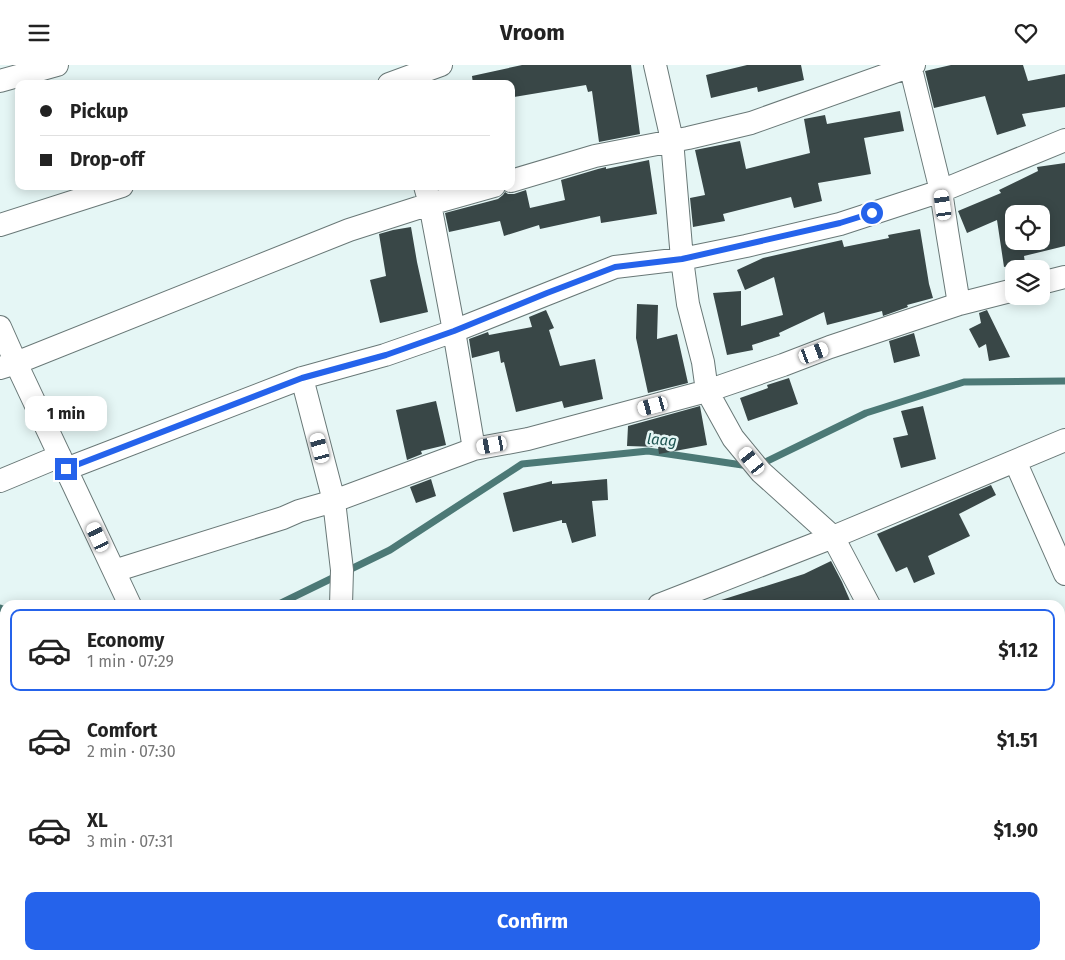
<!DOCTYPE html>
<html lang="en">
<head>
<meta charset="utf-8">
<style>
  :root { --surface:#fff; --page:#f6f6f6; --text:#222; --muted:#767676; --line:#e0e0e0; --accent:#2563eb }
  body { margin:0; font-family:"Fira Sans",sans-serif; background:var(--page); color:var(--text); height:100vh; display:flex; flex-direction:column; font-size:19px; white-space:nowrap }
  * { box-sizing:border-box; margin:0 }
  p { font-size:16px; color:var(--muted) }
  .icon { flex:none; width:28px; height:28px; fill:none; stroke:currentColor; stroke-width:2; stroke-linecap:round; stroke-linejoin:round }
  .map { position:relative; flex:1; overflow:hidden }
  .panel { position:absolute; left:0px; top:535px; width:1065px; height:360px; display:flex; flex-direction:column; background:var(--surface); border-radius:15px 15px 0 0; box-shadow:0 2px 12px #0003 }
  .panel>* { flex:none }
  .guide { position:absolute; left:15px; top:15px; width:500px; height:110px; border-radius:10px; box-shadow:0 2px 12px #0003; display:grid; align-content:center; height:110px; padding:0 25px; background:var(--surface) }
  .tools { position:absolute; left:1005px; top:140px; display:grid; gap:10px }
  .tools a { display:grid; place-items:center; width:45px; height:45px; border-radius:10px; background:var(--surface); box-shadow:0 2px 12px #0003; font-size:25px }
  .end { position:absolute; width:22px; height:22px; margin:-11px; border:6px solid #2563eb; background:#fff; box-shadow:0 0 0 2px #fff }
  .from { border-radius:50% }
  .bubble { position:absolute; height:35px; border-radius:10px; background:var(--surface); box-shadow:0 2px 12px #0003; font-size:16px; font-weight:700; line-height:35px; text-align:center }
  .car { position:absolute; width:15px; height:30px; margin:-15px -8px; border-radius:6px; box-shadow:0 0 4px 1px #0007; background:linear-gradient(#fff 24%,#345 0 40%,#fff 0 76%,#345 0 86%,#fff 0) }
  .guide b { display:flex; align-items:center; gap:18px; height:48px; font-size:19px }
  .guide b+b { border-top:1px solid var(--line) }
  .guide i { width:12px; height:12px; background:var(--text) }
  ul { padding:9px 0 0; list-style:none }
  li { display:flex; align-items:center; gap:15px; height:82px; margin:0 10px 8px; padding:0 15px; border:2px solid transparent; border-radius:10px }
  li div { flex:1 }
  li b { display:block; font-size:19px }
  li em { font-style:normal; font-weight:700 }
  li.on { border-color:var(--accent) }
  li>.icon { width:45px; height:45px; stroke-width:1.5 }
  .action { display:flex; gap:10px; margin-top:auto; padding:10px 25px }
  .action a { flex:1; height:58px; border-radius:10px; background:var(--accent); color:#fff; font-size:20px; font-weight:700; line-height:58px; text-align:center }
  header { display:flex; justify-content:space-between; align-items:center; height:65px; padding:0 25px; background:var(--surface); font-size:22px; font-weight:700 }
  .map>svg:first-child { display:block }
  .lines { fill:none; stroke-linecap:round; stroke-linejoin:round }
  .stream { stroke:#4c7976; stroke-width:7 }
  .building { fill:#394747; fill-rule:evenodd }
  .minor-casing { stroke:#697877; stroke-width:24 }
  .minor { stroke:#fff; stroke-width:22 }
  .route { stroke:#2563eb; stroke-width:6 }
  .labels { text-anchor:middle; dominant-baseline:central; stroke-width:5; stroke-linejoin:round; paint-order:stroke }
  .water-label { font-size:15px; font-style:italic; fill:#1d5451; stroke:#e5f6f5 }
</style>
</head>
<body>
<header><svg class="icon" aria-label="menu" viewBox="0 0 24 24"><path d="M4 6h16M4 12h16M4 18h16"/></svg>Vroom<svg class="icon" aria-label="heart" viewBox="0 0 24 24"><path d="M12 20l-8-8c-3-5 5-10 8-4 3-6 11-1 8 4z"/></svg></header>
<div class="map">
<svg width="1065" height="895" viewBox="0 0 1065 895">
  <rect width="100%" height="100%" fill="#e5f6f5"/>
  <g class="lines">
    <path class="stream" d="M759,400L866,348L964,317L1065,316
      M277,540L390,485L522,399L648,386L749,401
      M0,543L5,545"/>
  </g>
  <path class="building" d="M522,0H631L640,69L599,77L592,26L588,27L586,20L514,32L511,19H473L472,11Z
    M747,0H801L804,15L758,27L757,22L711,33L706,10Z
    M951,0H1023L1028,16L1065,9V42L1022,49L1026,61L997,70L985,31L934,43L925,6Z
    M900,46L904,66L864,73L871,109L818,118L822,136L794,143L791,132L723,149L725,156L693,162L690,133L705,130L695,85L740,76L746,104L810,88L804,54L825,50L827,59Z
    M649,95L657,149L601,158L600,151L540,164L539,160L504,171L500,156L449,167L445,148L498,134L503,130L505,127L508,129H514L526,125L530,143L565,135L561,115L598,104L606,102V104Z
    M1065,98V181L1024,191L1025,198L1004,202L997,155L967,168L958,146L1001,128L999,125L1038,106L1037,102ZM1014,149H1041V176H1014Z
    M411,162L417,197L428,247L380,258L370,215L386,211L379,169L393,165Z
    M920,164L929,219L933,233L907,240L908,242L883,251L882,246L827,260L824,247L779,268L780,271L752,280L753,285L727,290L713,228L741,226V261L783,250L774,212L745,225L737,205L763,193L842,175L844,182L889,173L888,170Z
    M637,239L658,240L657,274L677,269L688,318L648,328L636,273Z
    M546,245L554,263L549,265L560,301L595,294L603,334L564,343L562,336L516,347L504,297L501,298L499,286L472,293L469,274L488,267L489,270L532,262L529,252Z
    M987,245L1010,292L989,296L986,279L979,283L969,264L981,258L979,248Z
    M914,268L920,291L894,298L889,276Z
    M789,313L798,339L748,356L740,333L768,323L767,320Z
    M436,336L446,380L421,386L422,389L407,395L396,345Z
    M700,341L707,380L659,389L658,382L627,381L628,361Z
    M923,341L936,394L901,403L893,373L908,370L901,346Z
    M431,414L436,431L416,438L410,422Z
    M607,414L608,435L592,436L596,471L572,478L566,458H562V455L513,467L503,428L552,416V419Z
    M991,420L996,430L959,449L970,471L928,491L935,509L914,518L907,502L896,507L877,469Z
    M831,496L842,517L852,540H719L718,536L804,509Z"/>
  <g class="lines">
    <g class="minor-casing">
      <path id="minor" d="M655,0L672,75L682,194L688,239L703,297L707,326L733,373L761,407L833,472L869,540
        M910,0L941,126L947,166L959,239
        M0,16L57,0
        M389,19L441,0
        M511,116L595,91L688,73L751,58L914,0
        M425,121L430,139L454,266L474,384
        M0,160L122,121
        M1041,218L1065,212
        M0,262L16,298L130,540
        M0,303L16,298L349,165L430,139L494,121
        M302,313L334,436L342,505L341,540
        M1015,396L1065,509
        M66,404L302,313L385,290L454,266L615,202L682,194L746,181L840,159L941,126L1065,75
        M0,416L60,391
        M114,506L283,453L299,446L334,436L474,384L528,374L707,326L783,300L830,282L959,239L1014,225
        M659,540L833,472L1065,375
        M1060,785L1065,782
        M0,813L5,824
        M35,890L38,895
        M293,890L296,895
        M491,890L493,895
        M683,890L685,895
        M872,890L874,895
        M1052,890L1054,895
        M803,895L814,890"/>
    </g>
    <use href="#minor" class="minor"/>
  </g>
  <g class="lines">
    <path class="route" d="M66,404L302,313L386,290L454,266L547,228L615,202L682,194L840,158L872,148"/>
  </g>
  <g class="labels">
    <g class="water-label">
      <text transform="translate(662 375) rotate(5)">laag</text>
    </g>
  </g>
</svg>
<div class="tools">
<a><svg class="icon" aria-label="locate" viewBox="0 0 24 24"><circle cx="12" cy="12" r="6"/><path d="M12 2v4M12 18v4M2 12h4M18 12h4"/></svg></a>
<a><svg class="icon" aria-label="layers" viewBox="0 0 24 24"><path d="M12 4l9 5-9 5-9-5zM3 14l9 5 9-5"/></svg></a>
</div>
<i class="end from" style="left:872px;top:148px"></i>
<i class="end" style="left:66px;top:404px"></i>
<div class="bubble" style="left:25px;top:331px;width:82px">1 min</div>
<i class="car" style="left:943px;top:140px;rotate:352deg"></i>
<i class="car" style="left:814px;top:288px;rotate:69deg"></i>
<i class="car" style="left:653px;top:341px;rotate:255deg"></i>
<i class="car" style="left:492px;top:380px;rotate:260deg"></i>
<i class="car" style="left:320px;top:383px;rotate:345deg"></i>
<i class="car" style="left:752px;top:396px;rotate:321deg"></i>
<i class="car" style="left:98px;top:472px;rotate:335deg"></i>
<div class="guide">
<b><i class="from"></i>Pickup</b>
<b><i></i>Drop-off</b>
</div>
<section class="panel">
<ul>
<li class="on"><svg class="icon" aria-label="car" viewBox="0 0 24 24"><path d="M5 17H2v-5l4-1 3-4h7l3 4 3 1v5h-3M9 17h6M6 11h13"/><circle cx="7" cy="17" r="2"/><circle cx="17" cy="17" r="2"/></svg><div><b>Economy</b><p>1 min · 07:29</p></div><em>$1.12</em></li>
<li><svg class="icon" aria-label="car" viewBox="0 0 24 24"><path d="M5 17H2v-5l4-1 3-4h7l3 4 3 1v5h-3M9 17h6M6 11h13"/><circle cx="7" cy="17" r="2"/><circle cx="17" cy="17" r="2"/></svg><div><b>Comfort</b><p>2 min · 07:30</p></div><em>$1.51</em></li>
<li><svg class="icon" aria-label="car" viewBox="0 0 24 24"><path d="M5 17H2v-5l4-1 3-4h7l3 4 3 1v5h-3M9 17h6M6 11h13"/><circle cx="7" cy="17" r="2"/><circle cx="17" cy="17" r="2"/></svg><div><b>XL</b><p>3 min · 07:31</p></div><em>$1.90</em></li>
</ul>
<div class="action"><a>Confirm</a></div>
</section>
</div>
</body>
</html>
